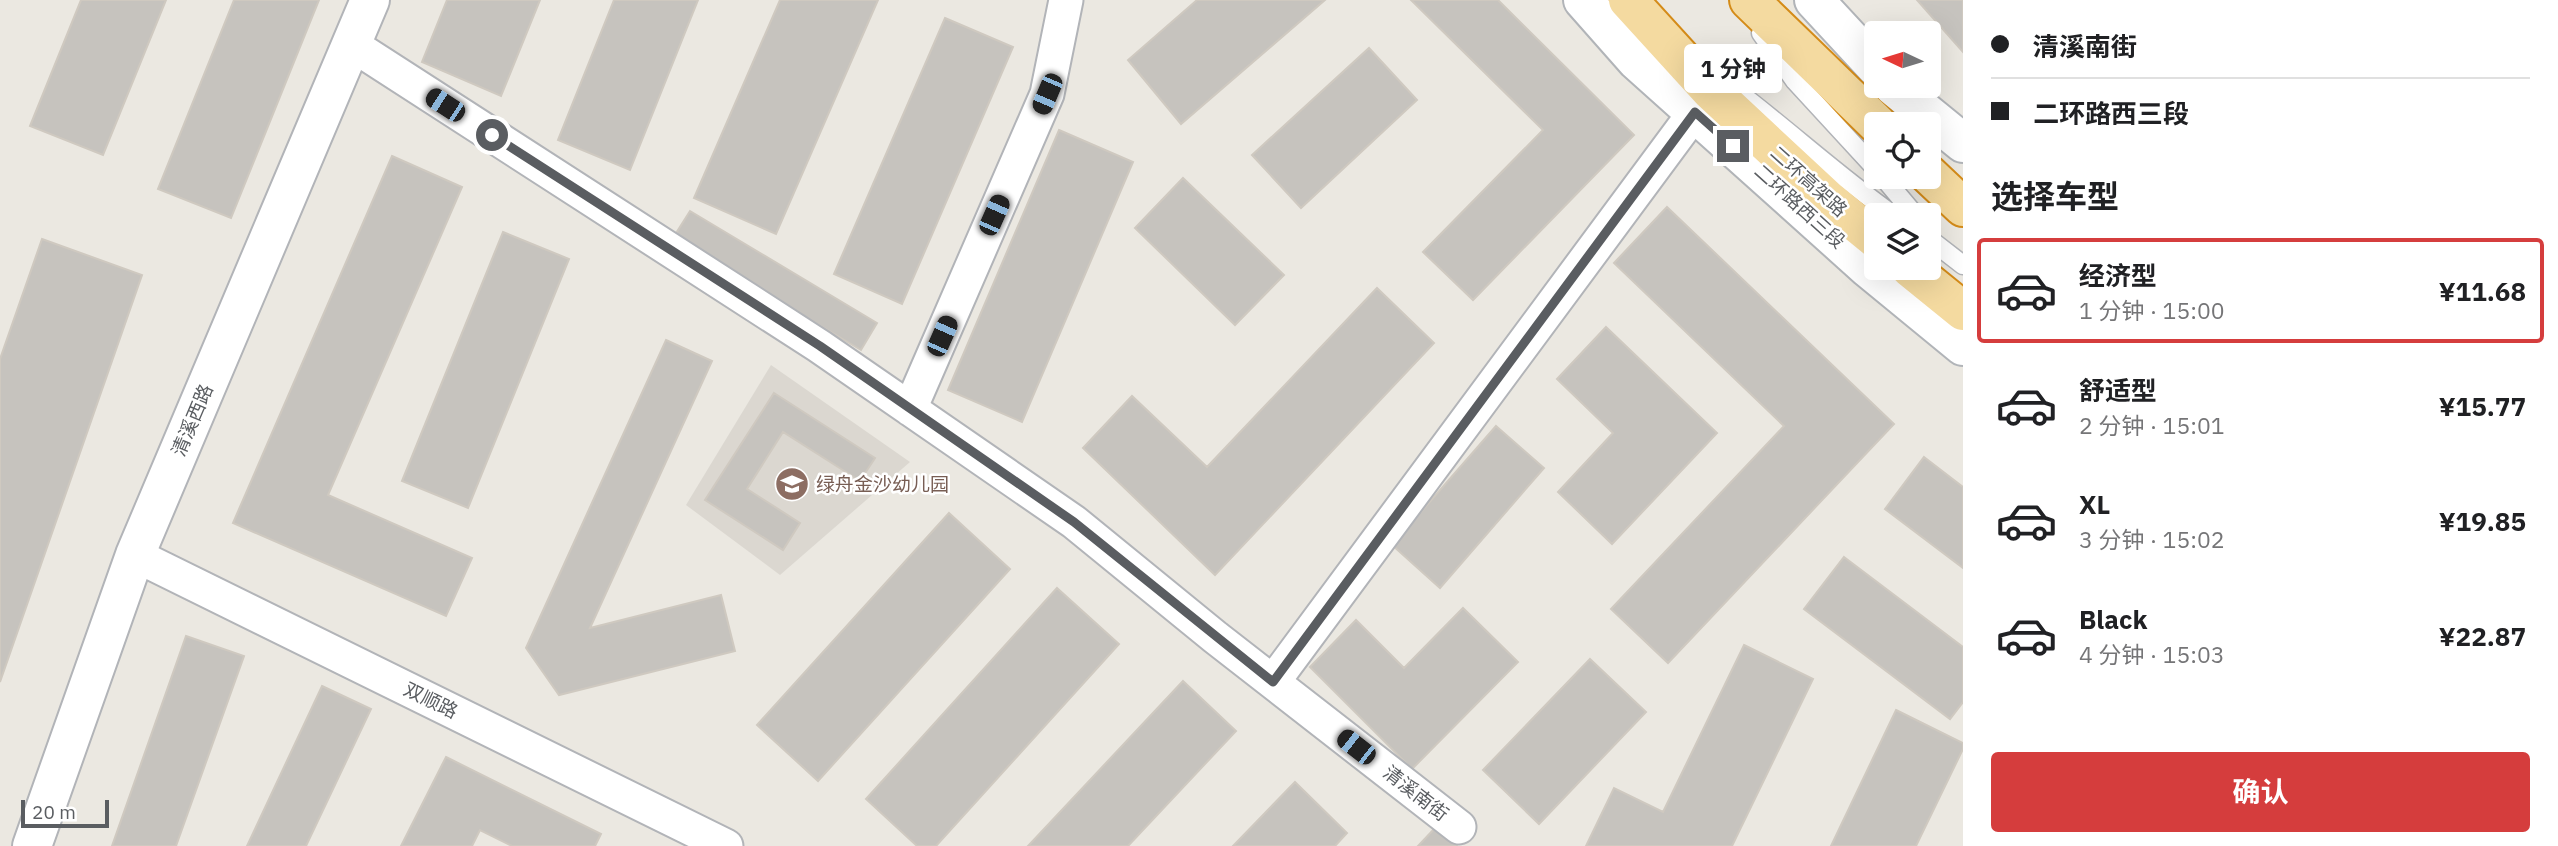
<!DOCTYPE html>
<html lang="zh">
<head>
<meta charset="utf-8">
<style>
  :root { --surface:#fff; --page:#f6f6f6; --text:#202124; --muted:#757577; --line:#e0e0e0; --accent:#d53d3d }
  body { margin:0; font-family:"IBM Plex Sans","Noto Sans SC",sans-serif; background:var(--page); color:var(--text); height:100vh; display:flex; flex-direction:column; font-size:26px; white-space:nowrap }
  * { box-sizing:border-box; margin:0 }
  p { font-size:23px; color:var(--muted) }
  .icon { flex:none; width:38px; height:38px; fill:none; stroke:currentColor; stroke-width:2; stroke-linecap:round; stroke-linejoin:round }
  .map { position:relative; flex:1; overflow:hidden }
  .side { display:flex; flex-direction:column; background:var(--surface); width:595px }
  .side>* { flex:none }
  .guide { display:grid; align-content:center; height:154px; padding:0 28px; background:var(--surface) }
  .needle { width:46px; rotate:274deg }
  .controls { position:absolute; left:1864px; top:21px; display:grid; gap:14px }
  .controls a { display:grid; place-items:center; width:77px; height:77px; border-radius:7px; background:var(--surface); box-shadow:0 7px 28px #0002; font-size:35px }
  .scale { position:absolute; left:21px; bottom:18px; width:88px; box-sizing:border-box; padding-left:7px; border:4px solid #5a5d61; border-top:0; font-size:19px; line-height:24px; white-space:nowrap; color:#5a5d61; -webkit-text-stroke:5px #fff; paint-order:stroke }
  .end { position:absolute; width:32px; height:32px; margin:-16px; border:9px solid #5a5d61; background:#fff; box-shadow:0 0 0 4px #fff }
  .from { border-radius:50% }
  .bubble { position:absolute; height:49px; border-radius:7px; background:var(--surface); box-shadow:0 7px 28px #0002; font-size:23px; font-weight:700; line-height:49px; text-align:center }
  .car { position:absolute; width:21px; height:42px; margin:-21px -10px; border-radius:9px; box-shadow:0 0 5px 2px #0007; background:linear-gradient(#222 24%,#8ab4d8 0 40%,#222 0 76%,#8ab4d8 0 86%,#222 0) }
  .guide b { display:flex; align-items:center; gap:24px; height:66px; font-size:26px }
  .guide b+b { border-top:2px solid var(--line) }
  .guide i { width:18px; height:18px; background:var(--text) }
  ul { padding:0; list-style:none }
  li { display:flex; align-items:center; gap:21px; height:105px; margin:0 14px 10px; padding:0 14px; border:4px solid transparent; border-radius:7px }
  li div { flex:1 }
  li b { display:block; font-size:26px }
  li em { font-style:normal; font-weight:700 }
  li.selected { border-color:var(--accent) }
  li>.icon { width:63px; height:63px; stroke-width:1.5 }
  h2 { padding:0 28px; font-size:32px; line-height:84px }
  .action { display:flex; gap:14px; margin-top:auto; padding:14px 28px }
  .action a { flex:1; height:80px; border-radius:7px; background:var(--accent); color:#fff; font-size:28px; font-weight:700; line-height:80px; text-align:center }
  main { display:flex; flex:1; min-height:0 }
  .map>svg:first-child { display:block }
  .education { fill:#dbd7d0 }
  .building { fill:#c6c3be; stroke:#cfc9c0; stroke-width:2 }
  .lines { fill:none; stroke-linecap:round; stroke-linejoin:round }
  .service-casing { stroke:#b2b4b8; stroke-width:21 }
  .minor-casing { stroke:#b2b4b8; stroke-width:37 }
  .tertiary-casing { stroke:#b2b4b8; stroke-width:42 }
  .secondary-casing { stroke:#b1b4b8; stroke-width:42 }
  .trunk-casing { stroke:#d48b18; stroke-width:42 }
  .service { stroke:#fff; stroke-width:18 }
  .minor { stroke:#fff; stroke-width:33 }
  .tertiary { stroke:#fff; stroke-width:38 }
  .secondary { stroke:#fff; stroke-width:38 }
  .trunk { stroke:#f4daa0; stroke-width:38 }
  .route { stroke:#5a5d61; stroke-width:9 }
  .labels { text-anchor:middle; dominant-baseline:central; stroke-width:5; stroke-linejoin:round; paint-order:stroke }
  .street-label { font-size:19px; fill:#5a5d61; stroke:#fff }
  .education-label { font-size:19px; fill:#785e54; stroke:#fff; text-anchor:start }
</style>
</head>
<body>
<main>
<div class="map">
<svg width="1963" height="846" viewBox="0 0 1963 846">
  <rect width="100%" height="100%" fill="#ebe8e1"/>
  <path class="education" d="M771,365L910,462L780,575L686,505Z"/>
  <path class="building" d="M81,0H166L103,155L30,126Z
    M234,0H319L231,218L158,189Z
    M447,0H540L501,96L422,62Z
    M614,0H698L630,170L558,140Z
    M780,0H878L776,234L694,198Z
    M1197,0H1325L1181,124L1128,60Z
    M1411,0H1498L1634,135L1473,300L1423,252L1543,130Z
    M1917,0H1963V52Z
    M945,18L1013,47L902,304L834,274Z
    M1369,48L1417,100L1301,208L1252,155Z
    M1059,130L1133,162L1022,422L948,390Z
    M392,156L462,187L328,495L472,558L446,616L233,523Z
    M1183,178L1284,275L1235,325L1135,228Z
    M1667,207L1894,424L1668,663L1611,609L1784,426L1614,263Z
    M690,211L877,323L861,350L673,238Z
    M503,232L569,259L468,508L402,481Z
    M42,239L142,275L0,682V359Z
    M1377,288L1434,343L1215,575L1083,448L1132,396L1207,467Z
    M1606,327L1717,433L1612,544L1558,492L1613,433L1557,379Z
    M666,340L712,361L590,628L721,595L735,651L559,695L526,648Z
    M774,393L875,458L860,481L783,432L747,489L800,523L783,550L705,500Z
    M1496,426L1544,468L1440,588L1392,545Z
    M1924,457L1963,487V568L1885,509Z
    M949,513L1010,569L818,781L757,725Z
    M1844,557L1963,647V702L1950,719L1804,609Z
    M1057,588L1119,644L936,846H917L866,799Z
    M1463,608L1518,662L1412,769L1310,667L1356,620L1404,668Z
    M186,636L244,656L176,846H112Z
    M1744,645L1813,679L1732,846H1586L1614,788L1663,812Z
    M1590,659L1646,712L1539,824L1483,770Z
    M1183,681L1236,731L1128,846H1028Z
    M322,686L371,709L306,846H247Z
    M1896,710L1963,743V749L1916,846H1831Z
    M446,757L601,834L595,846H512L480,830L472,846H401Z
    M1295,782L1347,833L1335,846H1233Z
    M1436,827L1457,846H1418Z"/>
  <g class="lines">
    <g class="service-casing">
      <path id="service" d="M1761,33L1795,81L1876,169
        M1734,89C1788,130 1838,176 1893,215
        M1883,177L1915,215
        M1928,238L1963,265"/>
    </g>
    <g class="minor-casing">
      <path id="minor" d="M351,44L819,346L1074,522L1215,637L1459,827
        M910,409L1047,94L1066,0
        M135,555L726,846
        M1273,682L1695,112"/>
    </g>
    <g class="tertiary-casing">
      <path id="tertiary" d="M32,846L135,555L370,0"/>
    </g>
    <g class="secondary-casing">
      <path id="secondary" d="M1583,0L1636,60L1868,268L1963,346
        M1814,0L1876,67
        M1893,86L1963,143"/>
    </g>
    <g class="trunk-casing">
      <path id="trunk" d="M1628,0L1710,90L1827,199L1876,239
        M1749,0L1877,124
        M1928,174L1963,207
        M1910,268L1963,311"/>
    </g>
    <use href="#service" class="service"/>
    <use href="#minor" class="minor"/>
    <use href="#tertiary" class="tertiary"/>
    <use href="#secondary" class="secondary"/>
    <use href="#trunk" class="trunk"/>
  </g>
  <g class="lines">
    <path class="route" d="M492,135L820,346L1074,522L1273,682L1695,112L1733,146"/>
  </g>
  <defs>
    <g id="school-disc" transform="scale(1.75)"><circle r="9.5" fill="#8d6e63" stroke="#fff"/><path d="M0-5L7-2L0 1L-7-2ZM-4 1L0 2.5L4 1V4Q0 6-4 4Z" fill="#fff"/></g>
  </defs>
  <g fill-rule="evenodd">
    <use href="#school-disc" x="792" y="484"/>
  </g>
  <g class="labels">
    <g class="street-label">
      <text transform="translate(1809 181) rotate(42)">二环高架路</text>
      <text transform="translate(1800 206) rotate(42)">二环路西三段</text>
      <text transform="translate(192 420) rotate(-67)">清溪西路</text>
      <text transform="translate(431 700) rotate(26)">双顺路</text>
      <text transform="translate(1416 793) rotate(38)">清溪南街</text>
    </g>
    <g class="education-label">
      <text x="816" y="484">绿舟金沙幼儿园</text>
    </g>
  </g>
</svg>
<div class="controls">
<a><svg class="needle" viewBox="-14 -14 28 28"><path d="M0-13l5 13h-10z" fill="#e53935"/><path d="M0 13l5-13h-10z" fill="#757577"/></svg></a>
<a><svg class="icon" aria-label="locate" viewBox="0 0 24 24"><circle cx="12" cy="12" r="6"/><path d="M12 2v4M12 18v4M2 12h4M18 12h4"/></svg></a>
<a><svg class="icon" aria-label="layers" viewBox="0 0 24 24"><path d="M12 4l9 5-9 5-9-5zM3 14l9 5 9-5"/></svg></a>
</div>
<div class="scale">20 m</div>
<i class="end from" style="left:492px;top:135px"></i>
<i class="end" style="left:1733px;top:146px"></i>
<div class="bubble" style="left:1684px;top:44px;width:98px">1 分钟</div>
<i class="car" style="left:1047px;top:94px;rotate:203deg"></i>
<i class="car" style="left:445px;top:105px;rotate:303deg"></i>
<i class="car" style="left:994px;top:215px;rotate:24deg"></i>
<i class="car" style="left:942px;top:336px;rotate:24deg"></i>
<i class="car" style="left:1356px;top:747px;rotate:308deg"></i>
</div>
<section class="side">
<div class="guide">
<b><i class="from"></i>清溪南街</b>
<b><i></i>二环路西三段</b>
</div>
<h2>选择车型</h2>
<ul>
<li class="selected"><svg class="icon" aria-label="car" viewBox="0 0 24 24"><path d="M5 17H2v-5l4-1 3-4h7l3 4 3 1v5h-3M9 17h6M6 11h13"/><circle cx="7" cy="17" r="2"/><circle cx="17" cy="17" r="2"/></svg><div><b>经济型</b><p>1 分钟 · 15:00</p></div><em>¥11.68</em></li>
<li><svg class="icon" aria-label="car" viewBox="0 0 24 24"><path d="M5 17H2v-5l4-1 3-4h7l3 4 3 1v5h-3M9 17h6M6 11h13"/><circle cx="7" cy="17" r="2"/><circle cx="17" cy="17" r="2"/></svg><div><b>舒适型</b><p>2 分钟 · 15:01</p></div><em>¥15.77</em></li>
<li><svg class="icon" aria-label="car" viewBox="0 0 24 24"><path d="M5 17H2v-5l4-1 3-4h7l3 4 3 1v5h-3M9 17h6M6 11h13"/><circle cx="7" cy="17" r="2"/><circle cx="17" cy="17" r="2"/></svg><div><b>XL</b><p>3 分钟 · 15:02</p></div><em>¥19.85</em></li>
<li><svg class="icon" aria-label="car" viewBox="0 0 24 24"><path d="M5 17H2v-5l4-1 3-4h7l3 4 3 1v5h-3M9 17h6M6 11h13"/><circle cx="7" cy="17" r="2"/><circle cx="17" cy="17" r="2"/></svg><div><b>Black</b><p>4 分钟 · 15:03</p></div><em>¥22.87</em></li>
</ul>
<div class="action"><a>确认</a></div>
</section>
</main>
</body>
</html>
